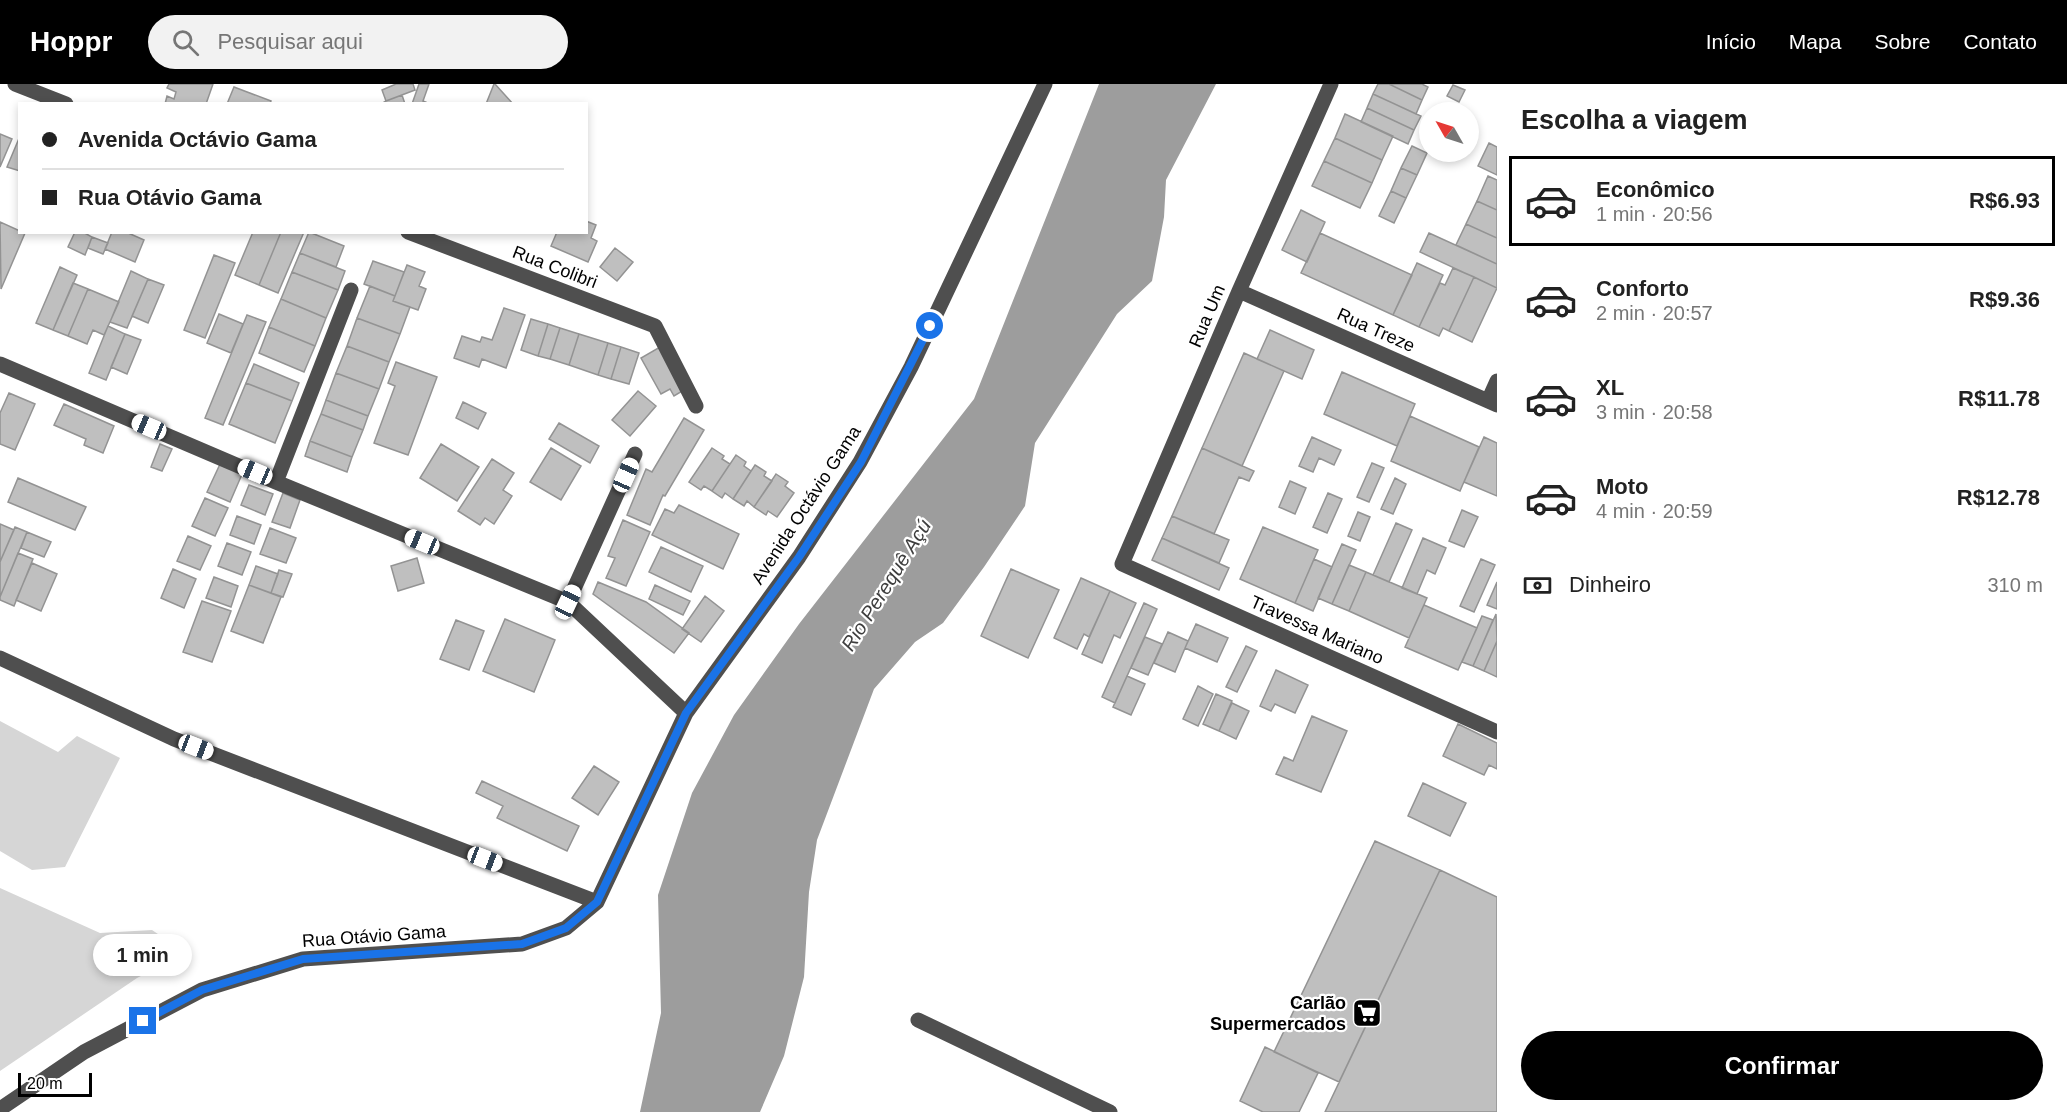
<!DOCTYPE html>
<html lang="pt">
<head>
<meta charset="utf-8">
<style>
  :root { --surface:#fff; --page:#f2f2f2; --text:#222; --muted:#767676; --line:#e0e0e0; --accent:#000 }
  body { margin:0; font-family:Arial,sans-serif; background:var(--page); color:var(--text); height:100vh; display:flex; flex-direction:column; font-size:22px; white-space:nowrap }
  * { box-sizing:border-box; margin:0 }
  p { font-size:20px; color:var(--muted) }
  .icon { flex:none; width:33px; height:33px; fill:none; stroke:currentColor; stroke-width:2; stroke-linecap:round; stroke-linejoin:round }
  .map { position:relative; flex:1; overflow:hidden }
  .panel { display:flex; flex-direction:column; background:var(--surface); width:570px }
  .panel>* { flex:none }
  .hud { position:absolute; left:18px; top:18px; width:570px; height:132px; border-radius:0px; box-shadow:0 3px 9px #0003; display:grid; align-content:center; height:132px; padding:0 24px; background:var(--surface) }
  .needle { width:39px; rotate:309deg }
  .tools { position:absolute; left:1419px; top:18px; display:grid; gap:12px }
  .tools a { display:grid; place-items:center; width:60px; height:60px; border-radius:50%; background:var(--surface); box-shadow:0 3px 9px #0003; font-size:30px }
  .scale { position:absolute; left:18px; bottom:15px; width:74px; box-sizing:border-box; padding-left:6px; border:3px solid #000; border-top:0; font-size:16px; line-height:21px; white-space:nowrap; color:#000; -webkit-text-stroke:4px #fff; paint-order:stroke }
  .end { position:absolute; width:27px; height:27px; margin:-14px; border:8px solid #1a73e8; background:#fff; box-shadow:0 0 0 3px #fff }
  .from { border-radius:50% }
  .bubble { position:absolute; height:42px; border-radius:21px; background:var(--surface); box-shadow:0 3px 9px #0003; font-size:20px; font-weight:800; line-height:42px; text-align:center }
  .car { position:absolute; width:18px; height:36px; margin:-18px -9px; border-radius:8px; box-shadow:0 0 4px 2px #0007; background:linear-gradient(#fff 24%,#345 0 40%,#fff 0 76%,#345 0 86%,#fff 0) }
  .hud b { display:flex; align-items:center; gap:21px; height:57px; font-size:22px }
  .hud b+b { border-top:2px solid var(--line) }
  .hud i { width:15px; height:15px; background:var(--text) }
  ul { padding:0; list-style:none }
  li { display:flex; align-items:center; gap:18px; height:90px; margin:0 12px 9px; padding:0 12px; border:3px solid transparent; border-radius:0px }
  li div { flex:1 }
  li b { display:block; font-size:22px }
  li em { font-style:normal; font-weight:800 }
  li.current { border-color:var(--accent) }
  li>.icon { width:54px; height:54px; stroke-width:1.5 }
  h2 { padding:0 24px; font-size:27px; line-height:72px }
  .pay { display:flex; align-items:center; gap:15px; height:66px; padding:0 24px; font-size:22px }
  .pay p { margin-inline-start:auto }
  .primary-button { display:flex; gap:12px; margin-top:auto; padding:12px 24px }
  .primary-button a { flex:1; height:69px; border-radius:36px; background:var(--accent); color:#fff; font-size:24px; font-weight:800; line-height:69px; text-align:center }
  header { display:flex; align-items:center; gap:36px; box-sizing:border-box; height:84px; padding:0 30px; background:var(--accent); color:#fff }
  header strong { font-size:28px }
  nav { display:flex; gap:33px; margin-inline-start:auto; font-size:21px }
  .search { width:420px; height:54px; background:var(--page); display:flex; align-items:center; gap:15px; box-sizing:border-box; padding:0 21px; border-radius:33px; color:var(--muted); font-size:22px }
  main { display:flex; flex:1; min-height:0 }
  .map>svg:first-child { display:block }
  .green { fill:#d6d6d6 }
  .water { fill:#9d9d9d }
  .building { fill:#bfbfbf; stroke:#939393; stroke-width:1.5 }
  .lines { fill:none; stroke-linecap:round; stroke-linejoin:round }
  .minor { stroke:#4f4f4f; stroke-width:15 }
  .route { stroke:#1a73e8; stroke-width:8 }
  .labels { text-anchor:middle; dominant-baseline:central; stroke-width:4.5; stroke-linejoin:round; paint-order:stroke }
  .street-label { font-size:18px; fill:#000; stroke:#fff }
  .poi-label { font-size:18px; font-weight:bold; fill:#000; stroke:#fff; text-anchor:end }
  .water-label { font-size:20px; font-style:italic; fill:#3e3e3e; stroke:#fff }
</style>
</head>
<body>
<header>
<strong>Hoppr</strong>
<div class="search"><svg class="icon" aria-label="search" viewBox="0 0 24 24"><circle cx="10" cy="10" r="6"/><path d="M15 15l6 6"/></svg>Pesquisar aqui</div>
<nav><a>Início</a><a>Mapa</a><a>Sobre</a><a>Contato</a></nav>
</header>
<main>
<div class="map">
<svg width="1497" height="1028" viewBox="0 0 1497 1028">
  <rect width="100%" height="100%" fill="#fff"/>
  <path class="green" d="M0,637L58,668L77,652L120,674L65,783L32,786L0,767Z
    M0,804L100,849L152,846L186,869L137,894L0,987Z"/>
  <path class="water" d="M1099,0H1216L1166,96L1164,133L1152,197L1117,230L1035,359L1025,422L984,483L943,539L915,558L874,605L817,756L809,808L804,893L784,972L760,1028H640L661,929L658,811L692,709L734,631L799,540L974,315Z"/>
  <path class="building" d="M169,0H213L206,20H165L167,12L174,15L176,8L167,4Z
    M396,0H413L415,6L386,17L382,6Z
    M419,0H429L423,17L430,20H412Z
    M494,0H495L513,20H486Z
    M1378,0H1389L1422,16L1416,30L1373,10Z
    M1389,0H1422L1428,3L1422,16Z
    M1453,1L1465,6L1459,18L1447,12Z
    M234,3L271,17L270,20H227Z
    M1373,10L1421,32L1414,46L1367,24Z
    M402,11L405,20H381L386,17Z
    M1367,24L1414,46L1408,60L1361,38Z
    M1345,30L1393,52L1382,76L1335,54Z
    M0,50L12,55L0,83Z
    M20,52V87L7,83Z
    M1335,54L1382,76L1372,99L1324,77Z
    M1489,59L1497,63V91L1478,82Z
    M1412,62L1427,69L1417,91L1401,84Z
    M1324,77L1372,99L1360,124L1312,102Z
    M1401,84L1417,91L1406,114L1391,107Z
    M1488,92L1497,96V126L1477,117Z
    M1391,107L1406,114L1394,139L1379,132Z
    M1477,117L1497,126V154L1466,140Z
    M1301,126L1325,138L1307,178L1282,166Z
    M586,137L596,141L591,154L597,157L588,178L551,162L557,148H586Z
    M0,138L20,147V148L25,149L1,205Z
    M1466,140L1497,154V180L1456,161Z
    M75,148H83L92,153L85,171L68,163Z
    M112,148H126L144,156L135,178L105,165Z
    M253,148H281L259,201L235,191Z
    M281,148H304L278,209L259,201Z
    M309,148L344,162L336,183L300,169Z
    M1320,149L1412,191L1393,231L1301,189Z
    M1429,149L1497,180V204L1420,168Z
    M92,153L108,159L103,170L88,164Z
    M615,164L633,178L617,197L600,183Z
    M300,169L345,187L338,206L292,188Z
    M214,171L235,179L205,254L184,246Z
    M373,177L404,188L395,212L364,200Z
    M1417,179L1443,191L1419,243L1393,231Z
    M407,181L425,188L419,202L426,205L418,226L393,217Z
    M60,183L77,191L53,246L36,239Z
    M1453,184L1474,193L1449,247L1443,244L1439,252L1419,243L1440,199L1445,201Z
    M131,187L148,195L127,244L110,238Z
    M292,188L338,206L326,234L281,215Z
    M1474,193L1497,204L1472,258L1449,247Z
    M148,195L164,201L148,239L132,232Z
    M73,199L88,205L68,252L53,246Z
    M370,202L395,212L393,217L410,223L400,250L357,234Z
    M88,205L119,218L104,251L93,246L87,260L68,252Z
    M281,215L326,234L315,262L269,243Z
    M504,224L525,231L506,284L482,275L479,283L454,274L462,252L480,258L482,253L492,256Z
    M219,230L243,240L231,269L207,259Z
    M247,231L266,238L223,341L205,334Z
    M357,234L400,250L389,278L347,262Z
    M531,235L548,240L538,272L521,266Z
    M548,240L560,244L550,275L538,272Z
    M108,242L125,250L106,296L89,289Z
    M269,243L315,262L304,288L259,269Z
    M560,244L579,250L569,281L550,275Z
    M1270,246L1314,266L1302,295L1257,275Z
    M125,250L141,256L127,290L111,283Z
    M579,250L608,259L598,291L569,281Z
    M608,259L621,263L611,295L598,291Z
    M347,262L389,278L379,305L336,289Z
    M621,263L639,269L629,300L611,295Z
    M660,263L684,306L674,312L670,305L661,310L641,274Z
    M1244,269L1284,287L1242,382L1202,364Z
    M396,278L437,293L408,371L374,359L395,302L388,299Z
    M254,280L299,299L292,317L246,299Z
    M1342,288L1415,320L1397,362L1324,330Z
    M336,289L379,305L368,332L326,316Z
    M246,299L292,317L275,359L229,340Z
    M638,307L656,322L630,352L612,336Z
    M9,309L35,320L15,366L0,360V329Z
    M326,316L368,332L363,346L321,330Z
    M463,318L486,329L478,345L456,334Z
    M64,320L114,342L103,369L84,361L86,355L54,341Z
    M321,330L363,346L352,373L310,357Z
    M1410,332L1479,363L1460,407L1391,377Z
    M684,334L704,346L665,412L663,411L650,441L627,431L646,385L652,388Z
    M559,339L599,362L590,379L549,355Z
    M1312,353L1341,366L1334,381L1319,374L1313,388L1299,382Z
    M1484,353L1497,359V412L1464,398Z
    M310,357L352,373L347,388L305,372Z
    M160,360L172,365L162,387L151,383Z
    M441,360L479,383L457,417L420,394Z
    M551,364L581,382L561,416L530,398Z
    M712,364L724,372L722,375L730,380L712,407L704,402L701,406L689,398Z
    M1202,364L1254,387L1249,397L1239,393L1214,450L1172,432Z
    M736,371L746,378L744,382L751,387L733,415L725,409L722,414L712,407Z
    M492,375L514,389L503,406L512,412L494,440L485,434L480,441L458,427Z
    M221,378L243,388L230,418L207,408Z
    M1372,379L1384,384L1369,418L1357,413Z
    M755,381L766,388L764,392L772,397L754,423L747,417L744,422L733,415Z
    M776,390L788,398L785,402L794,409L777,433L768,427L766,431L754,423Z
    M18,394L86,423L75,446L8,418Z
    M1395,394L1406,400L1393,430L1381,425Z
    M1290,397L1306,404L1295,430L1279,423Z
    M249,401L273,410L265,431L241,421Z
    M283,409L300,416L290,444L272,438Z
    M1328,409L1342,415L1327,449L1313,443Z
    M205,414L228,424L215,452L192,442Z
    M679,421L739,450L723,485L652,451L665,425L674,429Z
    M1462,426L1478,433L1464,463L1449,457Z
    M1358,428L1370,433L1360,457L1348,452Z
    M237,432L261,441L254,460L230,451Z
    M1172,432L1229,456L1219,479L1162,454Z
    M623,436L650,448L626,502L606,494L615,474L608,472Z
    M1396,439L1412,446L1389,498L1373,491Z
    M0,440L14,446L0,478Z
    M15,443L27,448L0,513V478Z
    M1263,443L1318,466L1295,519L1240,495Z
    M270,444L296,454L286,479L260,470Z
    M27,448L51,458L44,473L21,464Z
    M188,452L211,462L200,486L177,477Z
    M1162,454L1229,484L1219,506L1152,476Z
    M1423,454L1446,464L1435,490L1427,486L1417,510L1402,504Z
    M227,459L251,468L242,491L218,482Z
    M1342,460L1356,466L1332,520L1318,514Z
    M661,463L703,482L691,508L649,488Z
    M18,469L33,475L14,522L0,516V513Z
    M417,474L424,499L398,507L391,482Z
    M1314,475L1332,483L1313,527L1295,519Z
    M1481,475L1495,481L1474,528L1460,522Z
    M32,479L57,490L41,527L16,516Z
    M1349,481L1366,488L1349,527L1332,520Z
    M256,482L278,490L271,509L249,501Z
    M173,485L196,495L184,524L161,514Z
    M1011,485L1059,506L1028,574L981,552Z
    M279,486L292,490L283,513L271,509Z
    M1366,488L1427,514L1409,554L1349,527Z
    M214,493L238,502L231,523L206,514Z
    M1081,494L1110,507L1089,553L1084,550L1077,565L1054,554Z
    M598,498L646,518L689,549L674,569L593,510Z
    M1497,498V525L1487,521Z
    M249,501L281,513L263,559L231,547Z
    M655,501L690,517L683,531L649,515Z
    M1110,507L1136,519L1120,554L1114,551L1102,579L1082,570Z
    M705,512L724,527L701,558L682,545Z
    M202,517L231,527L212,578L183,568Z
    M1144,519L1157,525L1115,619L1102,613Z
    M1424,521L1477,544L1458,586L1405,563Z
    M1496,530L1497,557L1484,587L1473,582Z
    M1482,532L1493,536L1473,582L1462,578Z
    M505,535L555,556L534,608L483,587Z
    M456,536L484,547L469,586L440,575Z
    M1196,540L1228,554L1217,578L1185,564Z
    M1168,548L1188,557L1175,588L1154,579Z
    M1145,553L1162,560L1148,591L1131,584Z
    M1497,557V593L1484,587Z
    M1246,562L1257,567L1237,608L1226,603Z
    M1276,586L1308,601L1295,629L1275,620L1271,627L1260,622Z
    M1127,592L1145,600L1131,631L1113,623Z
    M1198,602L1213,610L1198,642L1183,635Z
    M1216,610L1232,617L1219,647L1203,640Z
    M1232,619L1249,627L1236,655L1219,647Z
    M1312,632L1347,647L1321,708L1276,690L1284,673L1293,677Z
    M1458,640L1497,659V685L1489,681L1484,691L1443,672Z
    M594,682L619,698L598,731L572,714Z
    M482,697L579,742L567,767L497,734L503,722L476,709Z
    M1423,699L1466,719L1450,752L1408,732Z
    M1375,757L1440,786L1339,998L1274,968Z
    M1440,786L1497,813V1028H1325Z
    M1265,963L1318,989L1299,1028H1263L1240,1017Z"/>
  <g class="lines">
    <path class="minor" d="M15,0L66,20
      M1331,0L1239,207L1122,480L1497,648
      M408,148L655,242L696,322
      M1239,207L1497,321
      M0,280L276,398L568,518L686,629
      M1488,317L1497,297
      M276,398L351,206
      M568,518L635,370
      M0,574L174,655L597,818
      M918,936L1110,1028
      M0,1025L84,968L202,906L303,875L522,860L566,844L597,818L686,629L799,473L860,378L911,283L1045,0"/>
  </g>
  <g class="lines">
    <path class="route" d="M143,937L202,906L303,875L522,860L566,844L597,818L686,629L799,473L861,378L930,242"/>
  </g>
  <defs>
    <g id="supermarket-square" transform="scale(1.5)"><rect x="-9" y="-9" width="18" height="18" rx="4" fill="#000" stroke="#fff"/><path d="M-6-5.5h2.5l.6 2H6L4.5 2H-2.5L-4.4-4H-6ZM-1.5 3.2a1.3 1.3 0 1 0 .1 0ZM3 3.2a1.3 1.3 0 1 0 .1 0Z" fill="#fff"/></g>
  </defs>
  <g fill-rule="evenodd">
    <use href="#supermarket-square" x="1367" y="929"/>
  </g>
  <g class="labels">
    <g class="street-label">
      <text transform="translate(555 183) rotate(21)">Rua Colibri</text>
      <text transform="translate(1207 232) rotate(-67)">Rua Um</text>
      <text transform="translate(1376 246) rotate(24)">Rua Treze</text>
      <text transform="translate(806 421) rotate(-57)">Avenida Octávio Gama</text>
      <text transform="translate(1317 546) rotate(24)">Travessa Mariano</text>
      <text transform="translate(374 852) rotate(-4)">Rua Otávio Gama</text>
    </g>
    <g class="poi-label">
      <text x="1346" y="919">Carlão<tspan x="1346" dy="21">Supermercados</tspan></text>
    </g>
    <g class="water-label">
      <text transform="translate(886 501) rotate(-58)">Rio Perequê Açú</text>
    </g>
  </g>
</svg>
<div class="tools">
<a><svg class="needle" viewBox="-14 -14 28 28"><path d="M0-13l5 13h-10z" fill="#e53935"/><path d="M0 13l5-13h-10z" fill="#767676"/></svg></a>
</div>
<div class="scale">20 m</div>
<i class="end from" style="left:930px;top:242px"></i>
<i class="end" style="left:143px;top:937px"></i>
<div class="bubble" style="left:93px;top:850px;width:99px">1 min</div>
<i class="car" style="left:149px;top:343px;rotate:293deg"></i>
<i class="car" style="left:255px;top:388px;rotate:293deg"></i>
<i class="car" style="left:626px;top:391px;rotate:24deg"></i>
<i class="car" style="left:422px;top:458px;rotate:292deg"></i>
<i class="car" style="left:568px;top:518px;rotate:25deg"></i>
<i class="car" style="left:196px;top:663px;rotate:111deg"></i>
<i class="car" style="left:485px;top:775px;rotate:111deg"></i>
<div class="hud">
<b><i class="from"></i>Avenida Octávio Gama</b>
<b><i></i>Rua Otávio Gama</b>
</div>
</div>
<section class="panel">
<h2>Escolha a viagem</h2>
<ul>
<li class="current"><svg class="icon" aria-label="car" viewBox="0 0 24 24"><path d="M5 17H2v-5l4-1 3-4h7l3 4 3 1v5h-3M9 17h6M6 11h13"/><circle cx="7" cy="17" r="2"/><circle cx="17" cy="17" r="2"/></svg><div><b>Econômico</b><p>1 min · 20:56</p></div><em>R$6.93</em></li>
<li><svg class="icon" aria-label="car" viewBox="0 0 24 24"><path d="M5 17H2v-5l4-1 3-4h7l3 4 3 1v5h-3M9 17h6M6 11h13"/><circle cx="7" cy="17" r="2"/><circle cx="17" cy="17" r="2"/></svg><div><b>Conforto</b><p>2 min · 20:57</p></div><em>R$9.36</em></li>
<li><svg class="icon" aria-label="car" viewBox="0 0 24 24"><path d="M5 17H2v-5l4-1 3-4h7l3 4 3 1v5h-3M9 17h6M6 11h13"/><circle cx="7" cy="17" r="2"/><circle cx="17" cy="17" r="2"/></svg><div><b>XL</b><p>3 min · 20:58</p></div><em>R$11.78</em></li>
<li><svg class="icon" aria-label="car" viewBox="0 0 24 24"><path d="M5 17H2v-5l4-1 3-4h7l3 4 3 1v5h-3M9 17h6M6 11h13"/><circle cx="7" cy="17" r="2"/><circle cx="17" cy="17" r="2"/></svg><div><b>Moto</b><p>4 min · 20:59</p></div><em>R$12.78</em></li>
</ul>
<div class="pay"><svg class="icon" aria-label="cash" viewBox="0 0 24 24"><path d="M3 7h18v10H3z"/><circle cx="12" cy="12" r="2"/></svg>Dinheiro<p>310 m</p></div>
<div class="primary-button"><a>Confirmar</a></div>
</section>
</main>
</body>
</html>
